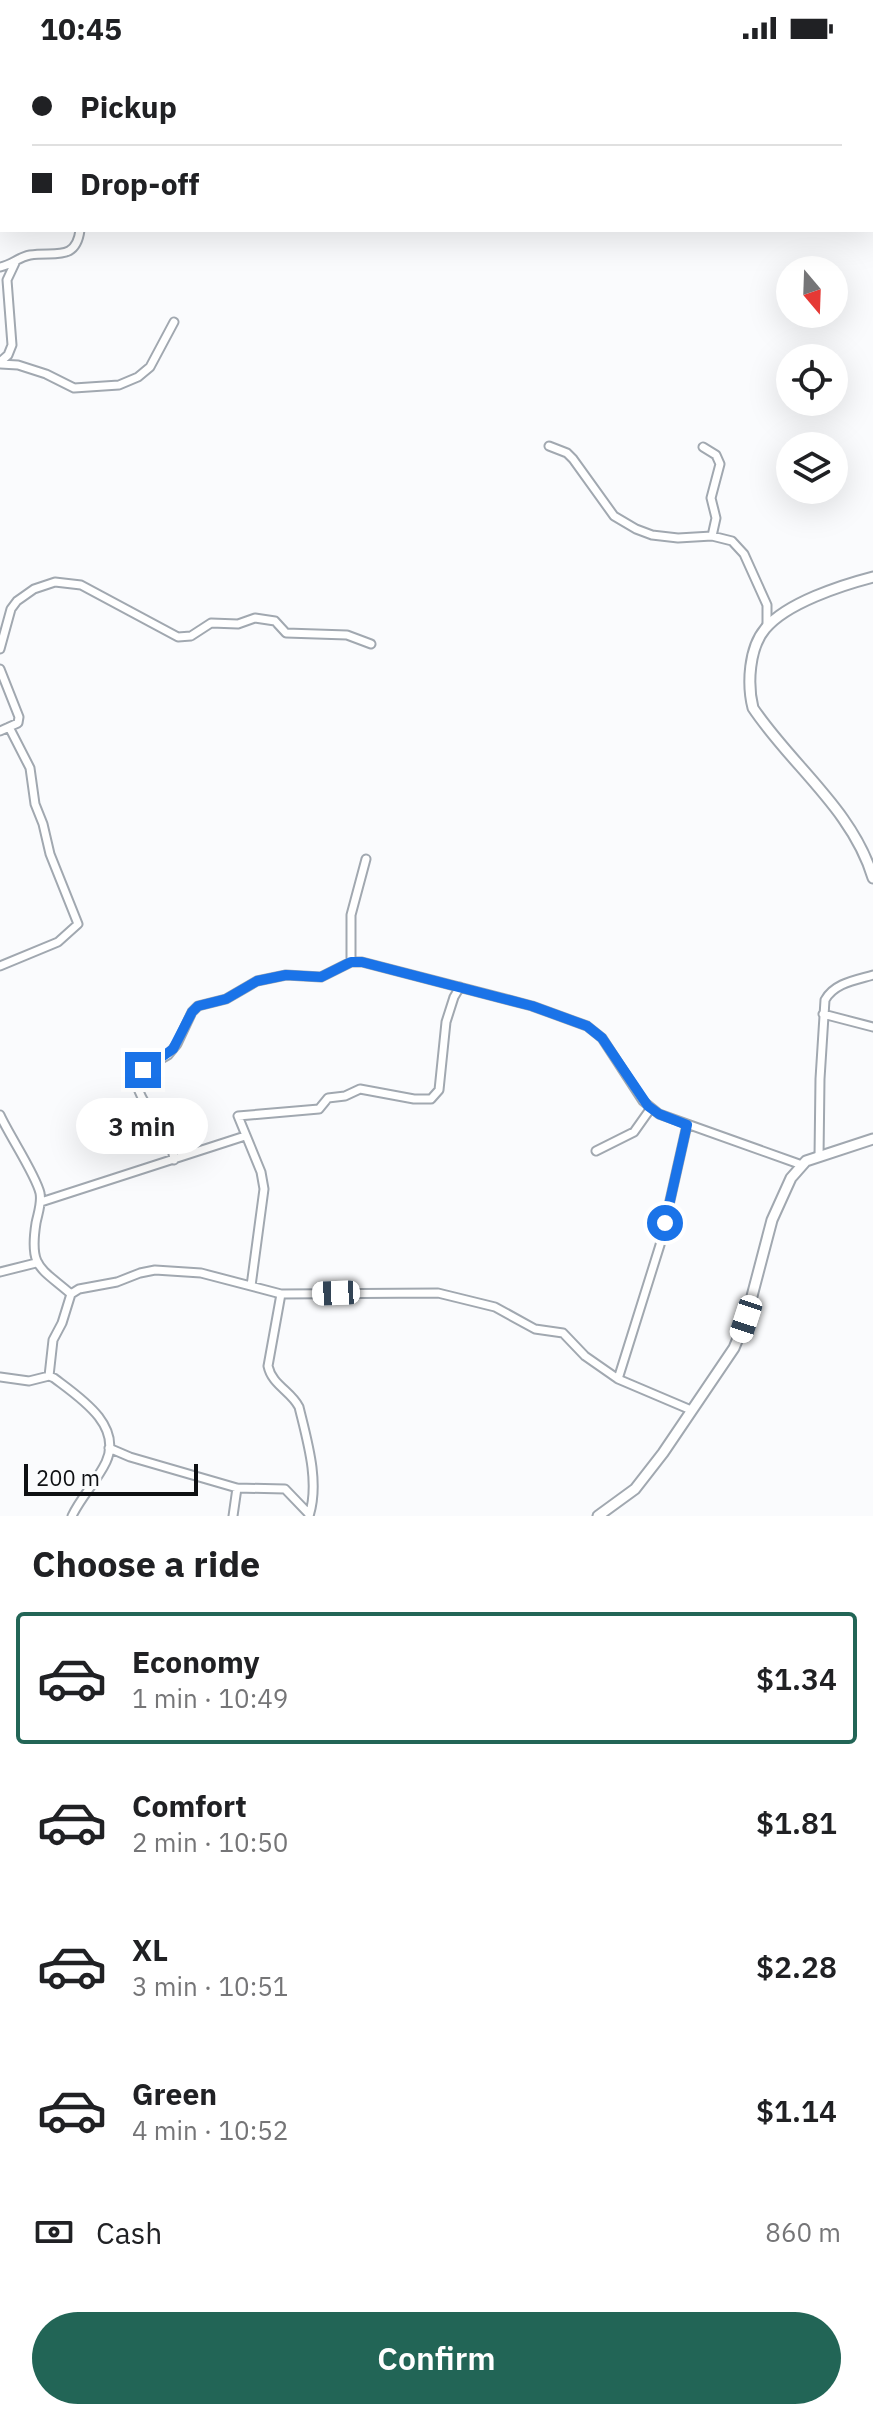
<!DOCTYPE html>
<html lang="en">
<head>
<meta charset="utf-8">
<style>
  :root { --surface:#fff; --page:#f6f6f6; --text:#202124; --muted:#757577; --line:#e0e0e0; --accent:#226556 }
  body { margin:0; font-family:"IBM Plex Sans",sans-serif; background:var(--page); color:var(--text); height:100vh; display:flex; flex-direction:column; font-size:30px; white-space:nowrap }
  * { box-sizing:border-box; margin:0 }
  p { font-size:26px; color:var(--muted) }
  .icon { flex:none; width:44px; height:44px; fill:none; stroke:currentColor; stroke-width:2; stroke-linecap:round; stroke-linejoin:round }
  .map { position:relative; height:1460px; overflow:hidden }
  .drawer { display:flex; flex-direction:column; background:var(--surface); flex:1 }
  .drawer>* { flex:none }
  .hud { position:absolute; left:0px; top:0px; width:874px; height:176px; box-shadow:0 8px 32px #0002; display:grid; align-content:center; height:176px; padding:0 32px; background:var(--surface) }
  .needle { width:52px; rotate:161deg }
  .fabs { position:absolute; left:776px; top:200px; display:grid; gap:16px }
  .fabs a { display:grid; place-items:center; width:72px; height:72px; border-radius:50%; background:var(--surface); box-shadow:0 8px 32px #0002; font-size:40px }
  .scale { position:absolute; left:24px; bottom:20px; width:174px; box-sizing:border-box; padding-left:8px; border:4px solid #0e1013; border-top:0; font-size:22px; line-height:28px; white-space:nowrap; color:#0e1013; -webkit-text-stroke:6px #fafbfd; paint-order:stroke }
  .end { position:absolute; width:36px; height:36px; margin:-18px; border:10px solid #1a73e8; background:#fff; box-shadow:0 0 0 4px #fff }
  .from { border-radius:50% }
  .bubble { position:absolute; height:56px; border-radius:28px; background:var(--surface); box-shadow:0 8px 32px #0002; font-size:26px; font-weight:600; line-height:56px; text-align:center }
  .car { position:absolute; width:24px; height:48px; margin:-24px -12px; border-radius:10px; box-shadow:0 0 6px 2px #0007; background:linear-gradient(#fff 24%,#345 0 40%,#fff 0 76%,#345 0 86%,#fff 0) }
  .hud b { display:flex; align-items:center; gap:28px; height:76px; font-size:30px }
  .hud b+b { border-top:2px solid var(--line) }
  .hud i { width:20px; height:20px; background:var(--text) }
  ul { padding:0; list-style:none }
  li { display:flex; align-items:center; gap:24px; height:132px; margin:0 16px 12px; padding:0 16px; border:4px solid transparent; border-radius:8px }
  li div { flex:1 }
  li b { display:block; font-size:30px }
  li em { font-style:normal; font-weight:600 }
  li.selected { border-color:var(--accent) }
  li>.icon { width:72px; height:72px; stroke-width:1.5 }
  h2 { padding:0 32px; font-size:36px; line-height:96px }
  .pay { display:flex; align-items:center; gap:20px; height:88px; padding:0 32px; font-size:30px }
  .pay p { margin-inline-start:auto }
  .button { display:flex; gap:16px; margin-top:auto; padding:16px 32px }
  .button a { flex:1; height:92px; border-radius:48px; background:var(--accent); color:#fff; font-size:32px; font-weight:600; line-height:92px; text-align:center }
  .status { display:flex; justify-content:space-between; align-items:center; height:56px; padding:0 40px; background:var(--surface); direction:ltr }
  .status svg { height:22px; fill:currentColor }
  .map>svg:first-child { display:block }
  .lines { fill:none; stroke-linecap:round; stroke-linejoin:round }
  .street-casing { stroke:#a1a8b0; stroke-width:11 }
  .secondary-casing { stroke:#a1a8b0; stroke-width:13 }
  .street { stroke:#fff; stroke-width:7 }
  .secondary { stroke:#fff; stroke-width:9 }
  .route { stroke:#1a73e8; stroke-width:10 }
</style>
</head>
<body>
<div class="status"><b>10:45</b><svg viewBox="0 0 49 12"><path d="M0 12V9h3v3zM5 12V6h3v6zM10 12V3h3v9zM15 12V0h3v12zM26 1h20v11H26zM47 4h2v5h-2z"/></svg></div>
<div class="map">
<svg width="873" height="1460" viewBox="0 0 873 1460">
  <rect width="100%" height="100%" fill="#fafbfd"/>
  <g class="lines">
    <g class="street-casing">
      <path id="street" d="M266,2L270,0
        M0,131L2,132
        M0,211C11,209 19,201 30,199C54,195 76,206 80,174
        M0,306L8,299L12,289L7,224L15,207
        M0,308L18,309L46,318L74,332L119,329L138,321L150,311L174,266
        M549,390L567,397L573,403L614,460L636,473L652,479L678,482L712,480L732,485L744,498L767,549V571
        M703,391L716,399L720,408L711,442L716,462L712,480
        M0,593L11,553L17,545L34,533L55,526L81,529L178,581L191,580L211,567L238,568L255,562L275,565L286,577L347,579L371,588
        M0,613L19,661L18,667L0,675
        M351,906V859L366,803
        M0,910L58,886L78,868L50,798L43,768L35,748L30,712L9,671
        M823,958L873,971
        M0,1059C9,1079 36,1119 40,1137C42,1147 38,1157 36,1167C29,1212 40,1211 71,1238
        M596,1095L634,1076L651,1052
        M819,1101L820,1023L825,944C834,927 856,924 873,919
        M174,1104C171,1071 137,1051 135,1018L168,999L177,988L192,956L198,950L226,943L257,925L286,919L321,921L351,906H362L532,950L587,970L602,982L643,1045L659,1058L802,1109
        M41,1146L245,1080
        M0,1216L36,1207
        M251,1230L264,1133L261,1116L238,1060L319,1053L328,1042L345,1040L360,1033L414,1043H431L439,1034L446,966L454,941L460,931
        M281,1238L268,1310C272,1329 291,1335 299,1351C307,1384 320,1426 309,1460
        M49,1320L53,1284L62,1267L71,1238L79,1233L117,1226L140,1217L155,1214L201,1217L281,1238L438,1237L495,1251L535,1273L563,1277L585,1300L618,1323L691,1354
        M0,1321L29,1325L49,1320L54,1322C79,1341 123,1369 106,1406C97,1425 81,1441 72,1460
        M618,1323L660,1189L687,1069
        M109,1392L130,1401L237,1432L285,1433L309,1458
        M233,1460L237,1432"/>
    </g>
    <g class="secondary-casing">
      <path id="secondary" d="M873,521C842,529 786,547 765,573C749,592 747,628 753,652C791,709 853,754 873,822
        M598,1460L635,1433L663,1397L734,1292L746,1263L772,1164L791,1122L806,1105L873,1083"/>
    </g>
    <use href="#street" class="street"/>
    <use href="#secondary" class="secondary"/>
  </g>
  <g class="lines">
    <path class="route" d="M143,1014L173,993L192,956L198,950L226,943L257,925L286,919L321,921L351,906H362L532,950L587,970L602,982L648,1050L659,1058L687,1069L665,1167"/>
  </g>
</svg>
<div class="fabs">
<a><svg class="needle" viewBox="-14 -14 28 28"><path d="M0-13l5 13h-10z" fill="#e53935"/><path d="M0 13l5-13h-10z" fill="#757577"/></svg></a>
<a><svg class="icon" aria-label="locate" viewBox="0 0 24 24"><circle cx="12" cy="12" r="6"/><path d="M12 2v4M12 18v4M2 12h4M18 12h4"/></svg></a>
<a><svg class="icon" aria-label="layers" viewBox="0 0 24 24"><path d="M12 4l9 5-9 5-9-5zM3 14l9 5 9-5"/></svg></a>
</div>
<div class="scale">200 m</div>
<i class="end from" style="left:665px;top:1167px"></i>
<i class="end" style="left:143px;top:1014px"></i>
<div class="bubble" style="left:76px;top:1042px;width:132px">3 min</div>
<i class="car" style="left:336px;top:1237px;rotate:268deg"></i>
<i class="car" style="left:746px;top:1263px;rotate:198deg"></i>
<div class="hud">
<b><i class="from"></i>Pickup</b>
<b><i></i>Drop-off</b>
</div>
</div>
<section class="drawer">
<h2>Choose a ride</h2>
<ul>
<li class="selected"><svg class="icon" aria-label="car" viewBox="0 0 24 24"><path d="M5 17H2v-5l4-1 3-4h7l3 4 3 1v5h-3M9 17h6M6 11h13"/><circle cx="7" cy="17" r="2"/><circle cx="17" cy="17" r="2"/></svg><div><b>Economy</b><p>1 min · 10:49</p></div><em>$1.34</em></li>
<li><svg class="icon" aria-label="car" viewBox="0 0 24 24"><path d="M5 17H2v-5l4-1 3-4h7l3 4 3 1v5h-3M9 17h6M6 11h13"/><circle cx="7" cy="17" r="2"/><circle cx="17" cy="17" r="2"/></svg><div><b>Comfort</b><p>2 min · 10:50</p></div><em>$1.81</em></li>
<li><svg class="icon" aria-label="car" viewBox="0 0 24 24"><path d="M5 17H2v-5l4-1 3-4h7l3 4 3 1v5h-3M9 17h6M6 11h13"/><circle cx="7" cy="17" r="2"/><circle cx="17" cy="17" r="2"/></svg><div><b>XL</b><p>3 min · 10:51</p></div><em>$2.28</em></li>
<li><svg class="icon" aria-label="car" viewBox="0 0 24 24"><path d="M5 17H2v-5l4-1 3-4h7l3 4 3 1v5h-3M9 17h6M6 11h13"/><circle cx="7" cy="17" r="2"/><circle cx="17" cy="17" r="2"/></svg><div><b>Green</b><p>4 min · 10:52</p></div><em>$1.14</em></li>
</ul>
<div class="pay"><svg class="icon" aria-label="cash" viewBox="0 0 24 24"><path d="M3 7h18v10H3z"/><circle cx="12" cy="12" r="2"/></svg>Cash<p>860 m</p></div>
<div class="button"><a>Confirm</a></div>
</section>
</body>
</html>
